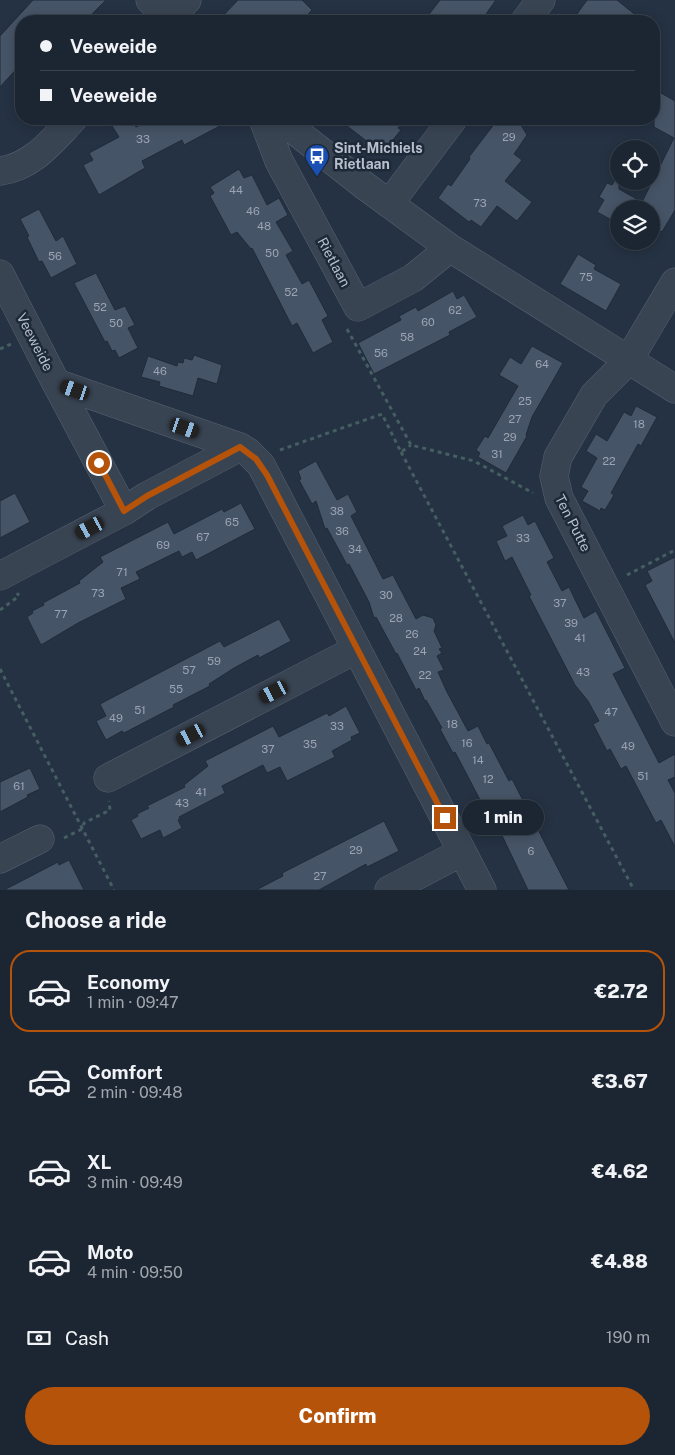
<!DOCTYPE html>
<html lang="en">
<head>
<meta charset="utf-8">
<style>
  :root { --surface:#1c2632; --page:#252e3a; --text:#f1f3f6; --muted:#a0a5ac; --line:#3a434d; --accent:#b45309 }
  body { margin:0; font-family:"Public Sans",sans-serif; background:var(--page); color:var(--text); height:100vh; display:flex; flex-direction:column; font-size:19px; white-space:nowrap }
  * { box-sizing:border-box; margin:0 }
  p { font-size:16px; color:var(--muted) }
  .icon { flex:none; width:28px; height:28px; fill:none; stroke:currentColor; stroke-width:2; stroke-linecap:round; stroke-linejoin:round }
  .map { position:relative; height:890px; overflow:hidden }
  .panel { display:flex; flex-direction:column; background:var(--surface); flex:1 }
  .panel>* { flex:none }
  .banner { position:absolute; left:15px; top:15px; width:645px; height:110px; border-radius:20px; box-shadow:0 2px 12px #0003,0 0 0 1px var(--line); display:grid; align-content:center; height:110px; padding:0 25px; background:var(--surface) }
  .fabs { position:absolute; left:610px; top:140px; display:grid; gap:10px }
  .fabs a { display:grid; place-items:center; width:50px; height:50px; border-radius:50%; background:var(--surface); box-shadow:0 2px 12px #0003,0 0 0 1px var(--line); font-size:25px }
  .end { position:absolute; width:22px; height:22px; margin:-11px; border:6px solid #b45309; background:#fff; box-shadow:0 0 0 2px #fff }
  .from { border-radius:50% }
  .bubble { position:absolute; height:35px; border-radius:18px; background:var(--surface); box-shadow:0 2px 12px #0003,0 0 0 1px var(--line); font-size:16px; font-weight:800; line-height:35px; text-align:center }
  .car { position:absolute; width:15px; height:30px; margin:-15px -8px; border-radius:6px; box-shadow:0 0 4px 1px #0007; background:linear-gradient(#222 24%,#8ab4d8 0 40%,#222 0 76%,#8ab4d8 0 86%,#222 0) }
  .banner b { display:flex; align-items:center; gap:18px; height:48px; font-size:19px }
  .banner b+b { border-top:1px solid var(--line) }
  .banner i { width:12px; height:12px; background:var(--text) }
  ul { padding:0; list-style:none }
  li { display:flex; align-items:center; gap:15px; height:82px; margin:0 10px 8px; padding:0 15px; border:2px solid transparent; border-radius:20px }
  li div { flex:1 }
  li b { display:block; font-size:19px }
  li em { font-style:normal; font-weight:800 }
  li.active { border-color:var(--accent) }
  li>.icon { width:45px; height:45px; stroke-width:1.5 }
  h2 { padding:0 25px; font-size:22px; line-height:60px }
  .pay { display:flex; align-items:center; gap:12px; height:55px; padding:0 25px; font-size:19px }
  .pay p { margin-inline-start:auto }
  .action { display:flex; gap:10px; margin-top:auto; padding:10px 25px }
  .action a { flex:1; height:58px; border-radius:30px; background:var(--accent); color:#fff; font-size:20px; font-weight:800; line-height:58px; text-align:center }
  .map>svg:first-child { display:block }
  .building { fill:#465467; stroke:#202b3a }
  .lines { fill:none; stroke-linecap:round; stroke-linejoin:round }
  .minor-casing { stroke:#586270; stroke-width:29 }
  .path { stroke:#455e61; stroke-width:3; stroke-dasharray:4 4; stroke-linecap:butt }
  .minor { stroke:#394453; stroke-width:28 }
  .route { stroke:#b45309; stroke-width:6 }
  .labels { text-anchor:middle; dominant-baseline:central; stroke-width:5; stroke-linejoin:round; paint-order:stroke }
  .number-label { font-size:11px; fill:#9ba4b4 }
  .poi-label { font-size:14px; font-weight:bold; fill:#b7bfcd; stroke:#1e2938; text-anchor:start }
  .street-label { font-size:14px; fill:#b7bfcd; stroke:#1e2938 }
</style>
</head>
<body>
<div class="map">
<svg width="675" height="890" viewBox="0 0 675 890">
  <rect width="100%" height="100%" fill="#253243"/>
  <path class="building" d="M33,0H106L85,21H21V64L0,87V36Z
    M238,0H302L312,10L302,21H218Z
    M440,0H496L481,21H424Z
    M587,0H617L643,21H572Z
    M654,89L675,101V210L662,232L651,226V209L619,208V224L597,212L604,200L599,197L607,183L612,185L619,173V189L642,202L674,138L654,127Z
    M125,119H131L136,127L152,119H233L184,145L182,140L142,161L145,168L99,195L83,165L93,160L89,153L119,137L112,126Z
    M338,119H405L398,128L401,130L382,153Z
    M498,119H512L521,125L527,135L514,154L522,160L505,181L532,202L517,221L497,206L481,227L471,220L469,222L438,198L448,184L451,186L470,159L469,157Z
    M239,169L244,178L252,175L267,205L279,198L288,215L276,222L293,251L286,255L302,284L309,280L328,316L322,320L333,342L313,353L297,323L292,326L252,248L251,249L237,232L231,235L210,196L214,193L210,187Z
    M39,209L56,241L63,236L77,264L51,278L42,261L39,262L27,237L29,236L20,219Z
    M578,254L596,265L594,269L621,284L606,311L560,284Z
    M96,273L115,310L125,306L135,325L128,328L138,348L119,358L115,350L112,351L107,341L105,342L74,283Z
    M453,291L457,299L464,295L477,317L449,332L450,335L374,374L358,343L401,320L399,316L416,307L418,311Z
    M532,346L563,363L532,417L526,435L527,436L506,473L478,457L480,453L476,450L485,436L488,438L518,386L499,375L510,357L521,364Z
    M194,355L222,365L217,384L198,378L193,396L159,386L160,382L141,377L148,356L177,366L178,362L183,363L184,358L192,360Z
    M636,406L657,417L641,446L638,444L611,493L614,495L605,510L601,508L600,511L582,501L588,491L581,487L597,458L586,451L596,434L607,441L624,412L631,416Z
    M316,461L337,500L348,494L357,512L351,516L383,579L393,575L416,619L423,615L433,618L436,625L434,631L442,648L439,649L442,653L437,656L444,670L438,672L447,692L468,731L478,726L487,744L489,743L509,781L512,779L569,890H528L497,825L495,826L489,814L488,815L455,752L453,753L440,729L442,728L426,700L425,701L419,688L416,690L397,653L396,654L376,617L374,618L369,602L349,564L347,565L327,528L325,529L316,501L312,504L299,480L301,479L298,471Z
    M15,493L30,522L0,538V501Z
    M241,503L255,529L196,560L192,552L182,557L179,551L136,572L140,579L121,588L126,599L78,623L41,645L27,617L33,613L32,611L44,605L43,603L80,583L79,581L103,562L100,557L168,522L174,534L222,509L224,512Z
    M523,515L528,525L535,521L554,558L547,562L562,591L569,587L584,618L596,611L625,668L613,674L659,763L675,754V777L668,780L675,793V847L661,820L656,823L626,766L621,769L610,749L607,751L593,724L599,721L588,701L575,685L529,596L531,595L512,557L505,561L496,541L507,536L502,526Z
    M675,557V643L645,585L652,581L647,571Z
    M279,619L291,641L259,658L258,655L234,668L209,684L210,686L173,705L174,707L124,733L122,731L106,740L96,721L106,716L100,704L220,641L224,647Z
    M346,706L360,733L351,737L352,740L332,751L335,757L287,781L280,767L267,773L263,765L222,786L225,793L179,817L180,819L178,820L182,828L163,838L160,830L141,839L131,820L138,816L137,814L149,808L147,806L185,787L184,785L208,766L205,761L273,726L279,737L327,713L329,716Z
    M30,768L40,789L27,795L28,797L0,812V782Z
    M384,821L399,851L367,867L366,864L319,890H256L283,876L282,873Z
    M69,860L84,890H4L58,862L59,865Z"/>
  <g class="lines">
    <g class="minor-casing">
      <path id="minor" d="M150,0L172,21
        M166,21L187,0
        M525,21L541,0
        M263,119L279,161L358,307L413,278L450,248
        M280,119L365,186L450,248L675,389
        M0,171C32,167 52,141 73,119
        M389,204L453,119
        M0,274L56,383L240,447L248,452L261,465L482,890
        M675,282L628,361L594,395L558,457L554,476L559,498L675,722
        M56,383L124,511
        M0,576L124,511L147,496L240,447
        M108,778L357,649
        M0,859L40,839
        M389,890L462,852"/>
    </g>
    <path class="path" d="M347,329L411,445L474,461L533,493
      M0,349L11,344
      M280,450L382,414L401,452L411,445
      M401,452L634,890
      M627,575L675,550
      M0,610L19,596L17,593
      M0,669L114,890
      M64,838L82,829L84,823L110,810L109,801"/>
    <use href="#minor" class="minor"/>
  </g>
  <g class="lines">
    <path class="route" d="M99,463L124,511L147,496L240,447L256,459L267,475L445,818"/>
  </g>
  <defs>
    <g id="bus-pin" transform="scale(1.25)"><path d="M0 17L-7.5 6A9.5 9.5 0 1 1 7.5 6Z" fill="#1a4fb4" stroke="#1e2938"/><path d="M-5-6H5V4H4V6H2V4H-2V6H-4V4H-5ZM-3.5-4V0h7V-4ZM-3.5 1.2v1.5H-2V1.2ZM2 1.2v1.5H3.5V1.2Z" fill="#fff"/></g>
  </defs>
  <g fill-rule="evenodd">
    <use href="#bus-pin" x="317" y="156"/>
  </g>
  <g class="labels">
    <g class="number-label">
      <text x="509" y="137">29</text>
      <text x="143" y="139">33</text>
      <text x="236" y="190">44</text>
      <text x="480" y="203">73</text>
      <text x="253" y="211">46</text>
      <text x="264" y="226">48</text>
      <text x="272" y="253">50</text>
      <text x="55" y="256">56</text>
      <text x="586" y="277">75</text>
      <text x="291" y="292">52</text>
      <text x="100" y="307">52</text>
      <text x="455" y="310">62</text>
      <text x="428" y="322">60</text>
      <text x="116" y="323">50</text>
      <text x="407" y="337">58</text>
      <text x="381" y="353">56</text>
      <text x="542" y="364">64</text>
      <text x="160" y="371">46</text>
      <text x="525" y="401">25</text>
      <text x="515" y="419">27</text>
      <text x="639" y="424">18</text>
      <text x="510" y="437">29</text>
      <text x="497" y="454">31</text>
      <text x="609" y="461">22</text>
      <text x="337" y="511">38</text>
      <text x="232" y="522">65</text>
      <text x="342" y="531">36</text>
      <text x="203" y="537">67</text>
      <text x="523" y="538">33</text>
      <text x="163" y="545">69</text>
      <text x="355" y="549">34</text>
      <text x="122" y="572">71</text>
      <text x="98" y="593">73</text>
      <text x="386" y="595">30</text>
      <text x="560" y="603">37</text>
      <text x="61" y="614">77</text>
      <text x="396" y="618">28</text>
      <text x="571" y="623">39</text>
      <text x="412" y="634">26</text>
      <text x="580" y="638">41</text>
      <text x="420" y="651">24</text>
      <text x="214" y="661">59</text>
      <text x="189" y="670">57</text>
      <text x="583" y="672">43</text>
      <text x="425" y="675">22</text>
      <text x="176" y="689">55</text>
      <text x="140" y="710">51</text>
      <text x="611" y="712">47</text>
      <text x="116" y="718">49</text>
      <text x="452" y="724">18</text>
      <text x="337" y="726">33</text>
      <text x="467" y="743">16</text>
      <text x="310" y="744">35</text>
      <text x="628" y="746">49</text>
      <text x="268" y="749">37</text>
      <text x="478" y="760">14</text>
      <text x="643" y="776">51</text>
      <text x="488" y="779">12</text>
      <text x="19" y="786">61</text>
      <text x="201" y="792">41</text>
      <text x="182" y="803">43</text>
      <text x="356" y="850">29</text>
      <text x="531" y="851">6</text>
      <text x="320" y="876">27</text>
    </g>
    <g class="poi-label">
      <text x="334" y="148">Sint-Michiels<tspan x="334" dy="16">Rietlaan</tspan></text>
    </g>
    <g class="street-label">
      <text transform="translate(334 262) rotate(62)">Rietlaan</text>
      <text transform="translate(35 342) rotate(63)">Veeweide</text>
      <text transform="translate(573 523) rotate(63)">Ten Putte</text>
    </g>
  </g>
</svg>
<div class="fabs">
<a><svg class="icon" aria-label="locate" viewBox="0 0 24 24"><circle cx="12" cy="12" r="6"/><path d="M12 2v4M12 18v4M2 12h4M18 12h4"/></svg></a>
<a><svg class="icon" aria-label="layers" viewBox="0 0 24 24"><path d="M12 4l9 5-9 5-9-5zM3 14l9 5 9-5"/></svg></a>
</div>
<i class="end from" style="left:99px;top:463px"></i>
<i class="end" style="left:445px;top:818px"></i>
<div class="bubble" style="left:462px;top:800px;width:82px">1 min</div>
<i class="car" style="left:75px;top:390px;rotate:289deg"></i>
<i class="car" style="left:185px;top:428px;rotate:109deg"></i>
<i class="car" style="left:90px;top:528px;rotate:242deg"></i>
<i class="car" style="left:274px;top:692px;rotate:243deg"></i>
<i class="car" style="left:191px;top:735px;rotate:243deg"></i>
<div class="banner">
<b><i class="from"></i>Veeweide</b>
<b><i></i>Veeweide</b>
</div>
</div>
<section class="panel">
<h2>Choose a ride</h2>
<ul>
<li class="active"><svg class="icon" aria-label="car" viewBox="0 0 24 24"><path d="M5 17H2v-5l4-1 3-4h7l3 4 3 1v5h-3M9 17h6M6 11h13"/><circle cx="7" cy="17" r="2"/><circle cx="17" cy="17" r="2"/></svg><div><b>Economy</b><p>1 min · 09:47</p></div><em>€2.72</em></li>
<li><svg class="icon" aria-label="car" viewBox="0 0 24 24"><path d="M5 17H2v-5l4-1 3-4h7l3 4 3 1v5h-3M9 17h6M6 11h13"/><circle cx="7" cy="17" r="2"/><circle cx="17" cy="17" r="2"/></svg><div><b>Comfort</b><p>2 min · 09:48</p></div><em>€3.67</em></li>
<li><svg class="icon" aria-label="car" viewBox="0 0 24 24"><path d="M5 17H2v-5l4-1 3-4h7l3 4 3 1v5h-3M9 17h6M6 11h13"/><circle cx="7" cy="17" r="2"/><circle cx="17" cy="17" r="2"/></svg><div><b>XL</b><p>3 min · 09:49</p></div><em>€4.62</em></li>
<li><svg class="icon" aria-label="car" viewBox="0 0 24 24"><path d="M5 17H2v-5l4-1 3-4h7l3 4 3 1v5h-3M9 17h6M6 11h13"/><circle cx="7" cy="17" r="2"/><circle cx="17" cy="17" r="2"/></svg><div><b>Moto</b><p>4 min · 09:50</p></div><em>€4.88</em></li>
</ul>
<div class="pay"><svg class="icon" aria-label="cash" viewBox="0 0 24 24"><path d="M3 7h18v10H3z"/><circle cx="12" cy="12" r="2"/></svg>Cash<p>190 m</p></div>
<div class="action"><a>Confirm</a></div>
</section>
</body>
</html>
